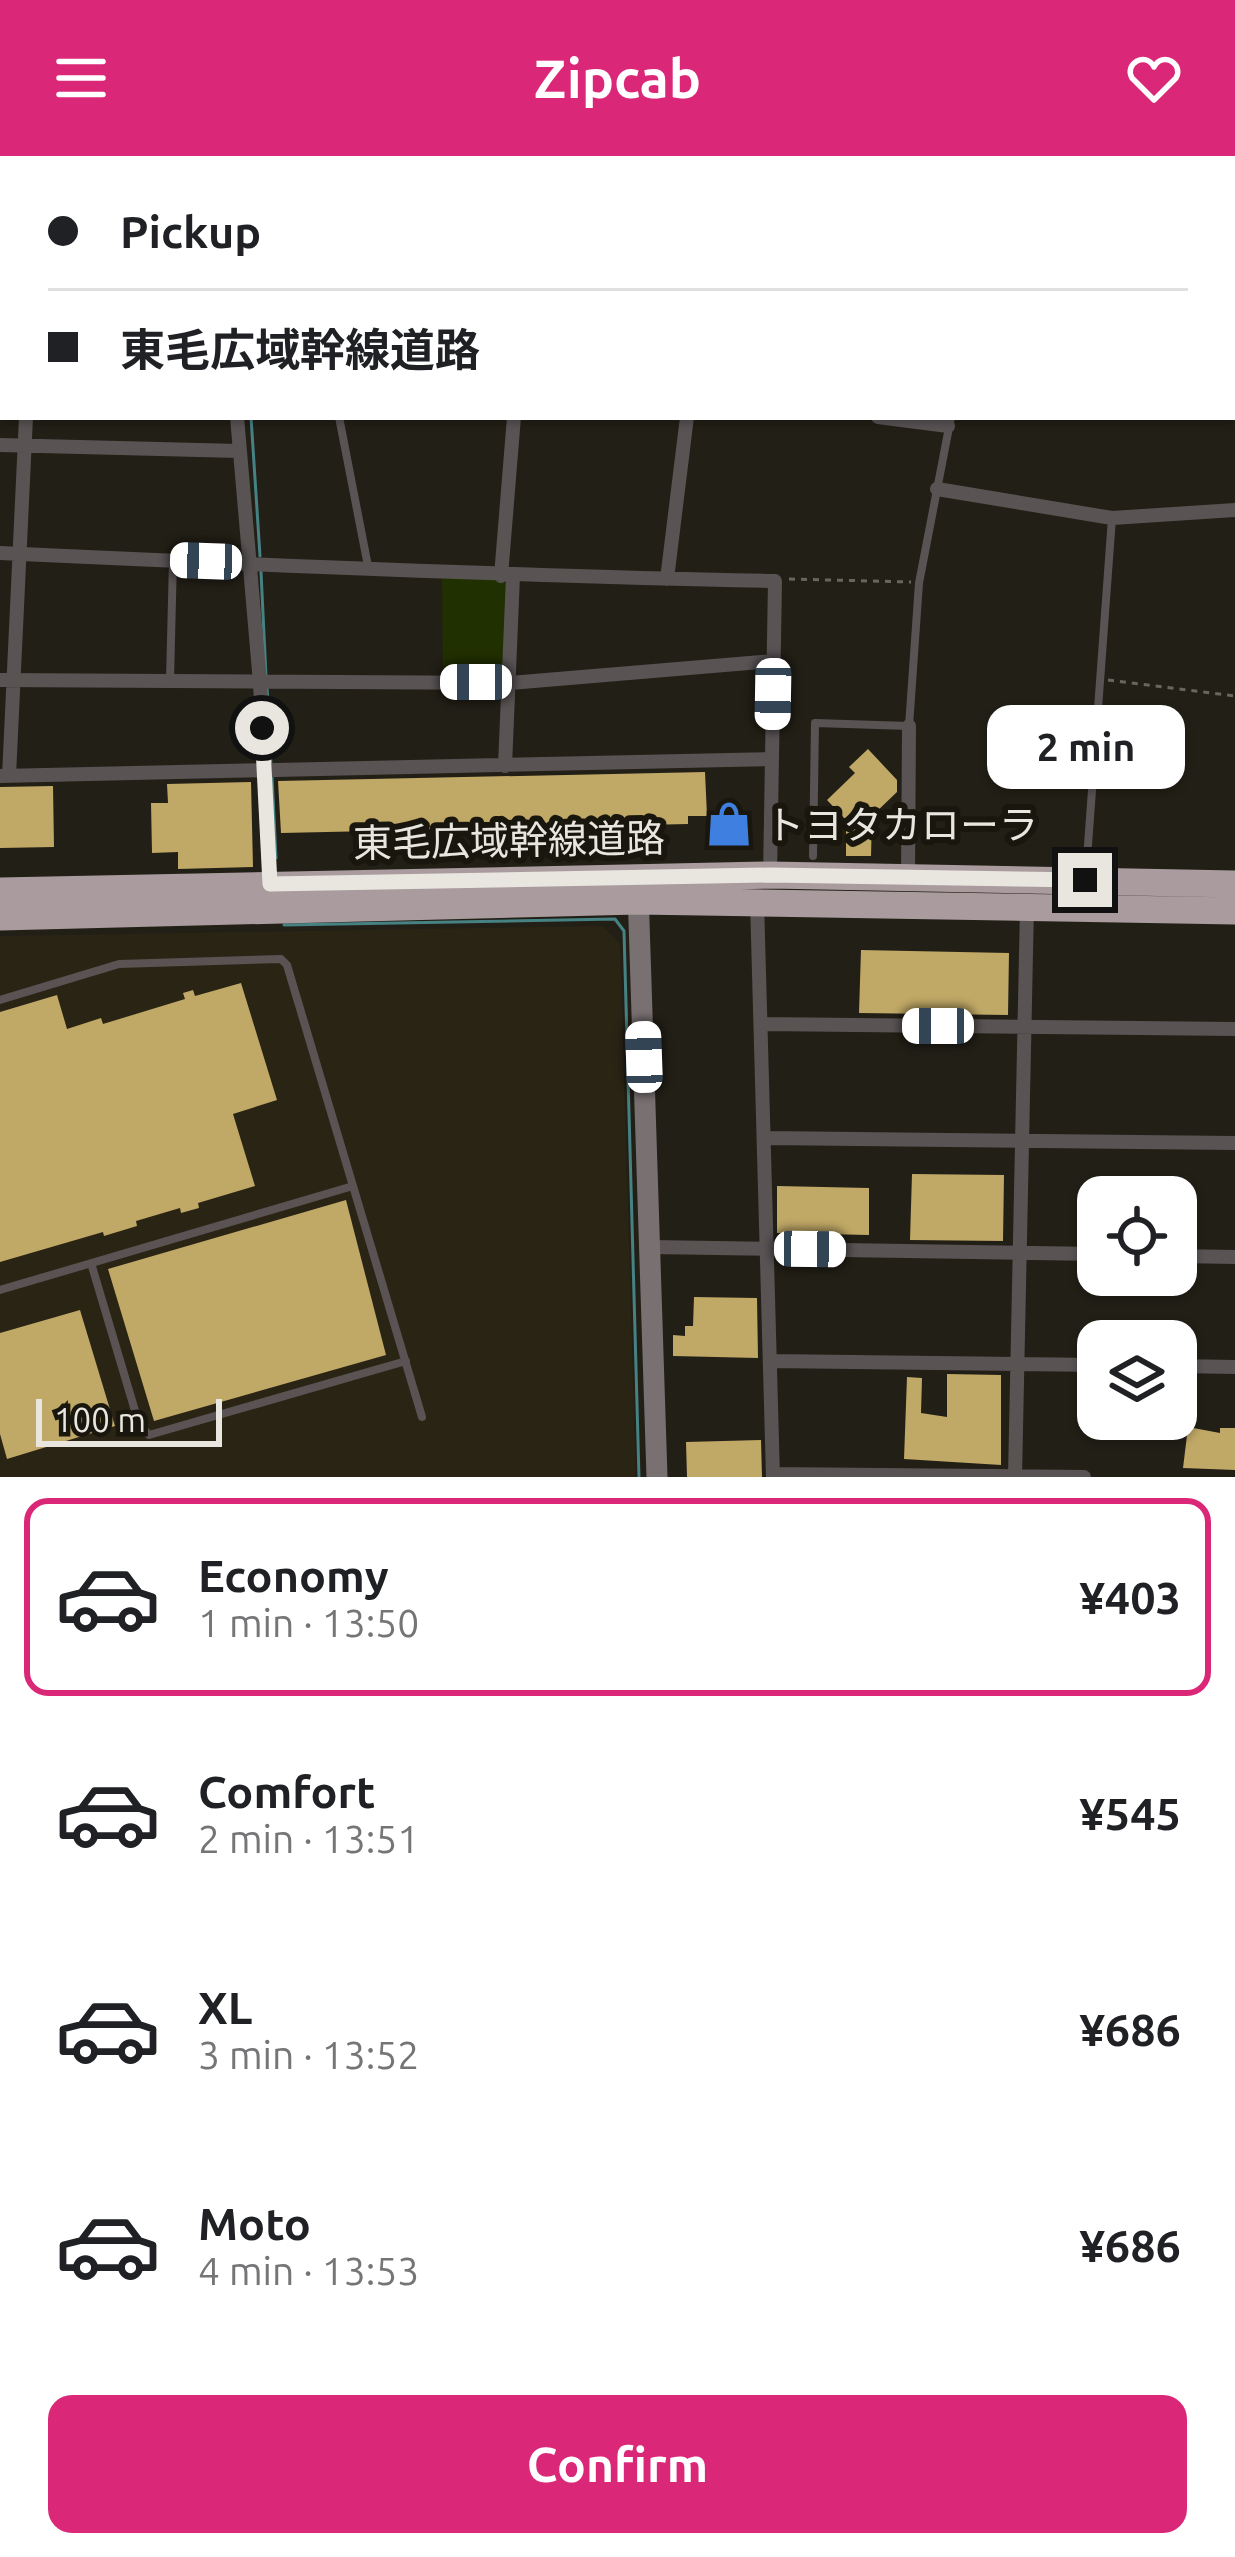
<!DOCTYPE html>
<html lang="en">
<head>
<meta charset="utf-8">
<style>
  :root { --surface:#fff; --page:#f2f2f2; --text:#202124; --muted:#757577; --line:#e0e0e0; --accent:#db2777 }
  body { margin:0; font-family:Ubuntu,"Noto Sans JP",sans-serif; background:var(--page); color:var(--text); height:100vh; display:flex; flex-direction:column; font-size:45px; white-space:nowrap }
  * { box-sizing:border-box; margin:0 }
  p { font-size:39px; color:var(--muted) }
  .icon { flex:none; width:66px; height:66px; fill:none; stroke:currentColor; stroke-width:2; stroke-linecap:round; stroke-linejoin:round }
  .map { position:relative; height:1321px; overflow:hidden }
  .panel { display:flex; flex-direction:column; background:var(--surface); flex:1 }
  .panel>* { flex:none }
  .guide { position:absolute; left:0px; top:0px; width:1236px; height:264px; box-shadow:0 3px 9px #0004; display:grid; align-content:center; height:264px; padding:0 48px; background:var(--surface) }
  .buttons { position:absolute; left:1077px; top:1020px; display:grid; gap:24px }
  .buttons a { display:grid; place-items:center; width:120px; height:120px; border-radius:24px; background:var(--surface); box-shadow:0 3px 9px #0004; font-size:60px }
  .scale { position:absolute; left:36px; bottom:30px; width:186px; box-sizing:border-box; padding-left:12px; border:6px solid #e8e6df; border-top:0; font-size:33px; line-height:42px; white-space:nowrap; color:#e8e6df; -webkit-text-stroke:9px #19160d; paint-order:stroke }
  .end { position:absolute; width:54px; height:54px; margin:-27px; border:15px solid #e8e6df; background:#111; box-shadow:0 0 0 6px #111 }
  .from { border-radius:50% }
  .bubble { position:absolute; height:84px; border-radius:24px; background:var(--surface); box-shadow:0 3px 9px #0004; font-size:39px; font-weight:700; line-height:84px; text-align:center }
  .car { position:absolute; width:36px; height:72px; margin:-36px -18px; border-radius:15px; box-shadow:0 0 9px 3px #0007; background:linear-gradient(#fff 24%,#345 0 40%,#fff 0 76%,#345 0 86%,#fff 0) }
  .guide b { display:flex; align-items:center; gap:42px; height:114px; font-size:45px }
  .guide b+b { border-top:3px solid var(--line) }
  .guide i { width:30px; height:30px; background:var(--text) }
  ul { padding:21px 0 0; list-style:none }
  li { display:flex; align-items:center; gap:36px; height:198px; margin:0 24px 18px; padding:0 24px; border:6px solid transparent; border-radius:24px }
  li div { flex:1 }
  li b { display:block; font-size:45px }
  li em { font-style:normal; font-weight:700 }
  li.active { border-color:var(--accent) }
  li>.icon { width:108px; height:108px; stroke-width:1.5 }
  .primary-button { display:flex; gap:24px; margin-top:auto; padding:24px 48px }
  .primary-button a { flex:1; height:138px; border-radius:24px; background:var(--accent); color:#fff; font-size:48px; font-weight:700; line-height:138px; text-align:center }
  header { display:flex; justify-content:space-between; align-items:center; height:156px; padding:0 48px; background:var(--accent); color:#fff; font-size:54px; font-weight:700 }
  .map>svg:first-child { display:block }
  .built { fill:#2a2415 }
  .green { fill:#213000 }
  .lines { fill:none; stroke-linecap:round; stroke-linejoin:round }
  .stream { stroke:#468283; stroke-width:3 }
  .building { fill:#c0a866 }
  .path { stroke:#69665e; stroke-width:3; stroke-dasharray:6 6; stroke-linecap:butt }
  .lane { stroke:#595354; stroke-width:8 }
  .street { stroke:#595354; stroke-width:14 }
  .secondary { stroke:#797072; stroke-width:21 }
  .highway { stroke:#a99b9e; stroke-width:27 }
  .route { stroke:#e8e6df; stroke-width:15 }
  .labels { text-anchor:middle; dominant-baseline:central; stroke-width:12; stroke-linejoin:round; paint-order:stroke }
  .poi-label { font-size:39px; fill:#e8e6df; stroke:#19160d; text-anchor:start }
  .street-label { font-size:39px; fill:#e8e6df; stroke:#19160d }
</style>
</head>
<body>
<header><svg class="icon" aria-label="menu" viewBox="0 0 24 24"><path d="M4 6h16M4 12h16M4 18h16"/></svg>Zipcab<svg class="icon" aria-label="heart" viewBox="0 0 24 24"><path d="M12 20l-8-8c-3-5 5-10 8-4 3-6 11-1 8 4z"/></svg></header>
<div class="map">
<svg width="1235" height="1321" viewBox="0 0 1235 1321">
  <rect width="100%" height="100%" fill="#221f16"/>
  <path class="built" d="M602,770L620,787L636,1321H0V780Z"/>
  <path class="green" d="M442,416L513,420L510,527H443Z"/>
  <g class="lines">
    <path class="stream" d="M235,0V3
      M251,261L260,400
      M261,416L266,520
      M267,530L271,610
      M272,620L276,702
      M284,769L615,763L624,775L639,1321"/>
  </g>
  <path class="building" d="M868,593L897,624V636L872,660L871,700H846V664L827,644L855,617L849,611Z
    M705,616L707,660H688V668L281,677L278,625Z
    M251,626L253,711L178,713V696L152,697L151,647H168L167,628Z
    M53,630L54,691L0,692V631Z
    M861,794L1009,797L1008,859L859,857Z
    M241,827L277,944L233,958L255,1030L198,1047L199,1052L181,1057L180,1052L136,1065L137,1070L104,1080L103,1076L0,1106V856L57,839L67,873L101,862L103,868L185,843L183,837L193,834L195,840Z
    M912,1018L1004,1019L1003,1085L910,1084Z
    M777,1030L869,1032V1079L777,1077Z
    M346,1044L386,1199L154,1265L108,1113Z
    M694,1141L757,1142L758,1202L673,1200V1179L685,1180V1170H693Z
    M80,1154L115,1270L7,1303L0,1278V1177Z
    M947,1218L1001,1219V1309L904,1303L907,1221L922,1222L921,1257L947,1261Z
    M1188,1271L1220,1277V1272H1235V1314L1183,1312Z
    M761,1284L762,1321H687L686,1286Z"/>
  <g class="lines">
    <path class="path" d="M789,423L911,426
      M1108,524L1235,540"/>
    <path class="lane" d="M322,0L323,3
      M933,3L934,0
      M1051,3V0
      M339,261L368,410
      M170,524L173,404
      M813,700L815,567L909,570L919,427L951,261
      M1086,716L1112,362
      M0,844L119,808L281,803L287,809L422,1261
      M91,1107L139,1268L149,1279L406,1205
      M0,1134L353,1030"/>
    <path class="street" d="M223,0V3
      M37,3V0
      M470,3V0
      M0,27L3,28
      M1233,130H1235
      M0,167H3
      M237,261L260,527L270,731
      M878,261L948,270
      M0,289L239,295
      M937,333L1112,362L1235,354
      M0,397C258,409 516,420 775,425L770,719
      M501,420L514,261
      M667,423L687,261
      M0,524L510,527L774,505
      M505,610L513,420
      M0,620L771,603
      M9,620L26,261
      M908,720L909,570
      M757,745L773,1321
      M762,868L1235,873
      M765,982L1235,987
      M651,1091L1098,1098
      M1176,1100L1235,1101
      M770,1205L1098,1209
      M1176,1210L1235,1211
      M773,1318L1084,1321
      M1015,1321L1027,750"/>
    <path class="secondary" d="M638,734L657,1321"/>
    <path class="highway" d="M0,735L770,719L1235,728
      M0,761L638,745L1235,755"/>
  </g>
  <g class="lines">
    <path class="route" d="M262,572L270,728L770,719L1085,724"/>
  </g>
  <defs>
    <g id="shop-bare" transform="scale(3.6)"><path d="M-5-2.5h2.3a2.7 3.5 0 0 1 5.4 0H5L5.5 6h-11ZM-1.5-2.5h3a1.5 2.3 0 0 0-3 0Z" fill="#3f7fe0" stroke="#19160d" stroke-width="2.5" paint-order="stroke"/></g>
  </defs>
  <g fill-rule="evenodd">
    <use href="#shop-bare" x="729" y="668"/>
  </g>
  <g class="labels">
    <g class="poi-label">
      <text x="765" y="668">トヨタカローラ</text>
    </g>
    <g class="street-label">
      <text transform="translate(509 684) rotate(-1)">東毛広域幹線道路</text>
    </g>
  </g>
</svg>
<div class="buttons">
<a><svg class="icon" aria-label="locate" viewBox="0 0 24 24"><circle cx="12" cy="12" r="6"/><path d="M12 2v4M12 18v4M2 12h4M18 12h4"/></svg></a>
<a><svg class="icon" aria-label="layers" viewBox="0 0 24 24"><path d="M12 4l9 5-9 5-9-5zM3 14l9 5 9-5"/></svg></a>
</div>
<div class="scale">100 m</div>
<i class="end from" style="left:262px;top:572px"></i>
<i class="end" style="left:1085px;top:724px"></i>
<div class="bubble" style="left:987px;top:549px;width:198px">2 min</div>
<i class="car" style="left:206px;top:405px;rotate:272deg"></i>
<i class="car" style="left:476px;top:526px;rotate:270deg"></i>
<i class="car" style="left:773px;top:538px;rotate:181deg"></i>
<i class="car" style="left:938px;top:870px;rotate:270deg"></i>
<i class="car" style="left:644px;top:901px;rotate:358deg"></i>
<i class="car" style="left:810px;top:1093px;rotate:91deg"></i>
<div class="guide">
<b><i class="from"></i>Pickup</b>
<b><i></i>東毛広域幹線道路</b>
</div>
</div>
<section class="panel">
<ul>
<li class="active"><svg class="icon" aria-label="car" viewBox="0 0 24 24"><path d="M5 17H2v-5l4-1 3-4h7l3 4 3 1v5h-3M9 17h6M6 11h13"/><circle cx="7" cy="17" r="2"/><circle cx="17" cy="17" r="2"/></svg><div><b>Economy</b><p>1 min · 13:50</p></div><em>¥403</em></li>
<li><svg class="icon" aria-label="car" viewBox="0 0 24 24"><path d="M5 17H2v-5l4-1 3-4h7l3 4 3 1v5h-3M9 17h6M6 11h13"/><circle cx="7" cy="17" r="2"/><circle cx="17" cy="17" r="2"/></svg><div><b>Comfort</b><p>2 min · 13:51</p></div><em>¥545</em></li>
<li><svg class="icon" aria-label="car" viewBox="0 0 24 24"><path d="M5 17H2v-5l4-1 3-4h7l3 4 3 1v5h-3M9 17h6M6 11h13"/><circle cx="7" cy="17" r="2"/><circle cx="17" cy="17" r="2"/></svg><div><b>XL</b><p>3 min · 13:52</p></div><em>¥686</em></li>
<li><svg class="icon" aria-label="car" viewBox="0 0 24 24"><path d="M5 17H2v-5l4-1 3-4h7l3 4 3 1v5h-3M9 17h6M6 11h13"/><circle cx="7" cy="17" r="2"/><circle cx="17" cy="17" r="2"/></svg><div><b>Moto</b><p>4 min · 13:53</p></div><em>¥686</em></li>
</ul>
<div class="primary-button"><a>Confirm</a></div>
</section>
</body>
</html>
